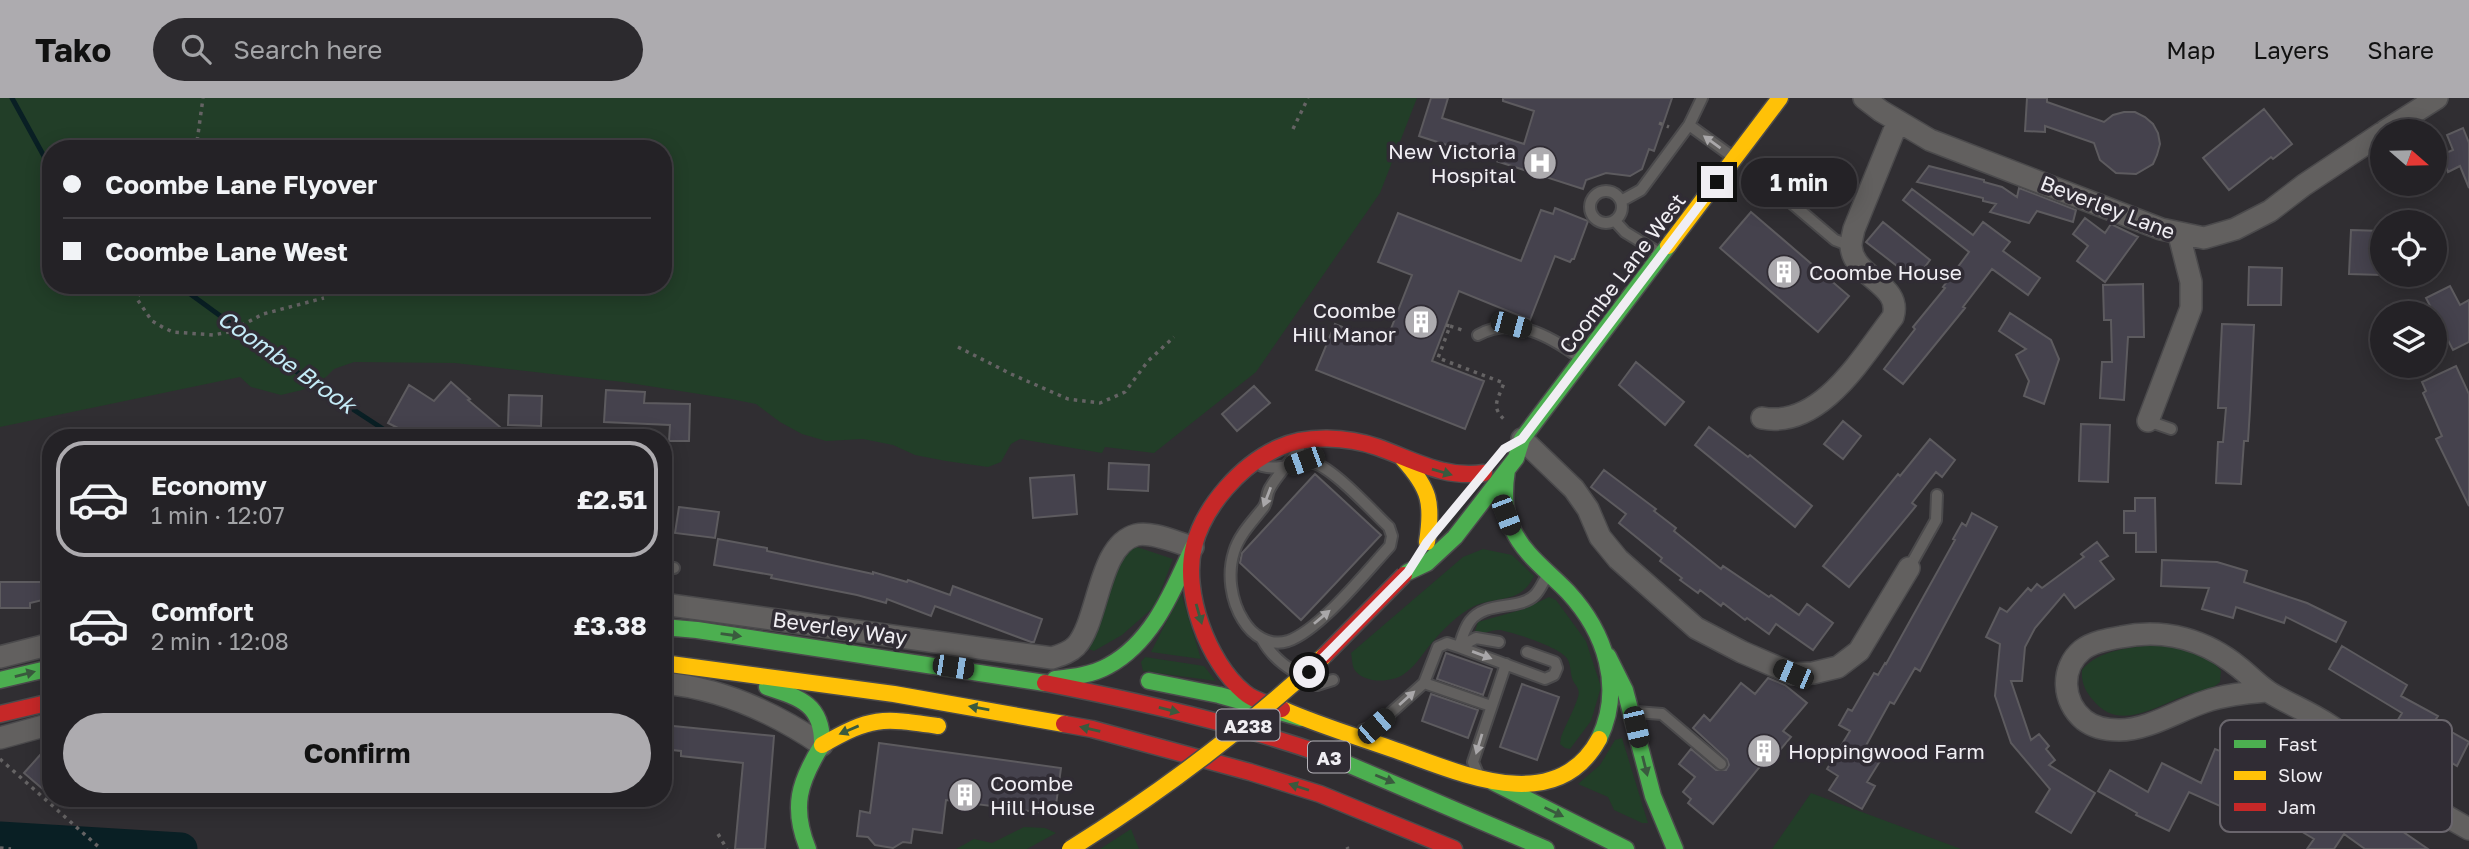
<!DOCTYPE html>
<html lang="en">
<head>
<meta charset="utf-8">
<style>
  :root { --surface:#242226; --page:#2c2a2e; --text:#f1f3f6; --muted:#a3a4a7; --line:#413f43; --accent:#adabaf }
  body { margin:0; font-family:"Golos Text",sans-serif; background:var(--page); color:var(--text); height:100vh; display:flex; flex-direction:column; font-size:26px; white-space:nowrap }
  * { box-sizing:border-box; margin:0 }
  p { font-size:23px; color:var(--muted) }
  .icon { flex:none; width:38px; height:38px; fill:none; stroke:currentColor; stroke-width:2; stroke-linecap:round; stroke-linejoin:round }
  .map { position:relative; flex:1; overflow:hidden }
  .side { position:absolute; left:42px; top:331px; width:630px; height:378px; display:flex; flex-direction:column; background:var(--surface); border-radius:28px; box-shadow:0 4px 18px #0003,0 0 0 2px var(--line) }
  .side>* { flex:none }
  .banner { position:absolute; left:42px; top:42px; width:630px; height:154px; border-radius:28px; box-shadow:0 4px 18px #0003,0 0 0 2px var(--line); display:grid; align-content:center; height:154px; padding:0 21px; background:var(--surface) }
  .needle { width:46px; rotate:110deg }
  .buttons { position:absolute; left:2370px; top:21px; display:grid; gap:14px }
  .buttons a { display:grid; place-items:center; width:77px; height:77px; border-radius:50%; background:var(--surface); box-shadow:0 4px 18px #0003,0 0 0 2px var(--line); font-size:35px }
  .end { position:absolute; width:32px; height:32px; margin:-16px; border:9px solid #f0eef3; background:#111; box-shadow:0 0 0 4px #111 }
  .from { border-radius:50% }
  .bubble { position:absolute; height:49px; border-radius:24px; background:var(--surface); box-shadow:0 4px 18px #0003,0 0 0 2px var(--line); font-size:23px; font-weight:700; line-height:49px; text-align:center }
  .car { position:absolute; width:21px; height:42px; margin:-21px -10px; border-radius:9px; box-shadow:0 0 5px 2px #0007; background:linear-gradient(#222 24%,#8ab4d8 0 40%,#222 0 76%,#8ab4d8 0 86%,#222 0) }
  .banner b { display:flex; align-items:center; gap:24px; height:66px; font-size:26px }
  .banner b+b { border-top:2px solid var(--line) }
  .banner i { width:18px; height:18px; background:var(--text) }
  ul { padding:12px 0 0; list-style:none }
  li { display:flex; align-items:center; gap:21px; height:116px; margin:0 14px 10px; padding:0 7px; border:4px solid transparent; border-radius:28px }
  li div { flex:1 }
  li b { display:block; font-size:26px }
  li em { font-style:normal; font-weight:700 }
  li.active { border-color:var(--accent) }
  li>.icon { width:63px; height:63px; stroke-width:1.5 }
  .button { display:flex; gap:14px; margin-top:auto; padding:14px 21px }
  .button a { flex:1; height:80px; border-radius:42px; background:var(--accent); color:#111; font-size:28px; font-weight:700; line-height:80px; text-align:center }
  header { display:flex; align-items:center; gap:42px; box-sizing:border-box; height:98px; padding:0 35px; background:var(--accent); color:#111 }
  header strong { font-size:33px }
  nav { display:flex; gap:38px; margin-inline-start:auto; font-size:24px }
  .search { width:490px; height:63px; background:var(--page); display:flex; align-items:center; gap:18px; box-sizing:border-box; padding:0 24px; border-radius:38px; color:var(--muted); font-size:26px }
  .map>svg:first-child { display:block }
  .green { fill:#223e28; fill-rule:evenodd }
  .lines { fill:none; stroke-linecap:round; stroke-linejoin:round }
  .stream { stroke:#091f24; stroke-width:5 }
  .river { stroke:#091f24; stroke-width:33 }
  .building { fill:#45424d; stroke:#5d5b5f; stroke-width:2 }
  .lane-casing { stroke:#4b4a4c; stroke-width:14 }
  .street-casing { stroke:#4b4a4c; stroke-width:24 }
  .fast-casing { stroke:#4b4a4c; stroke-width:19 }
  .slow-casing { stroke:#4b4a4c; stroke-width:19 }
  .jam-casing { stroke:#4b4a4c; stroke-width:19 }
  .path { stroke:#656364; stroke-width:3.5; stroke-dasharray:3.5 5; stroke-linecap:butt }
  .lane { stroke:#62605f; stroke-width:10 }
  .street { stroke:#62605f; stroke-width:21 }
  .fast { stroke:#4caf50; stroke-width:16 }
  .slow { stroke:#ffc107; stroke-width:16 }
  .jam { stroke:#c62828; stroke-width:16 }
  .slow-bridge-casing { stroke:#4b4a4c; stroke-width:19; stroke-linecap:butt }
  .jam-bridge-casing { stroke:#4b4a4c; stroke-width:19; stroke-linecap:butt }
  .slow-bridge { stroke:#ffc107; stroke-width:16 }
  .jam-bridge { stroke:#c62828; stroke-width:16 }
  .oneway { fill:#a9a7a9 }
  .oneway2 { fill:#3a5a3e }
  .route { stroke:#f0eef3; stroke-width:9 }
  .labels { text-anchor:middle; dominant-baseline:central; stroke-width:7; stroke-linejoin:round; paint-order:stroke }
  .shield { fill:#302c34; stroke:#b6b4ba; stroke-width:2 }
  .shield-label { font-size:19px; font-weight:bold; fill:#f0eef3 }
  .poi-label { font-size:21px; fill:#f0eef3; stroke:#302c34; text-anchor:start }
  .street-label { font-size:21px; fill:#f0eef3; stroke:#302c34 }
  .water-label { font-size:23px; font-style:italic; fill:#c4ebf7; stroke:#302c34 }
  .key { fill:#302c34; stroke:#6a666d; stroke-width:2 }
  .key-label { font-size:19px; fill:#f0eef3 }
</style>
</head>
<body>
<header>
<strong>Tako</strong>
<div class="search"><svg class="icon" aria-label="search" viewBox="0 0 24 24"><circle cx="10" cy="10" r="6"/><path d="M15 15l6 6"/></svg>Search here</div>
<nav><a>Map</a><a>Layers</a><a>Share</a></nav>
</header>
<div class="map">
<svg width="2469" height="751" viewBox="0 0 2469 751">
  <rect width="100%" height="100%" fill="#302e32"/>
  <path class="green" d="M0,0H1417L1380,95L1256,274L1154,355L1105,349L1102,355L1020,341L1011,346L1001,364L988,369L946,363L915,357L893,347L863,341L826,343L802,336L780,324L756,306L731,301L623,284L455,265L354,264L334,271L326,279L302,292L281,297L251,289L240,279L0,329ZM51,51H663V187H51Z
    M1137,449L1173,461L1155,508L1122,537L1094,553L1086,550L1121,460L1131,451Z
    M1483,451L1512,457L1534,478C1519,509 1494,496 1469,511C1452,521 1438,537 1426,552C1420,560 1413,570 1404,576C1392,585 1363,586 1354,571C1352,567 1352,559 1351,555L1463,459Z
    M1181,495L1201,561L1151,554Z
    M1549,499L1556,502L1586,543L1601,589L1591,623L1570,651L1565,650L1560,646L1561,639C1566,626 1574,612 1578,599C1581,590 1574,587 1572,580C1570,573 1571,565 1566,559C1556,548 1515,535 1500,532C1490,531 1484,538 1475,533L1478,524L1524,511Z
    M2158,547C2179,550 2209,555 2221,573L2220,584C2210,594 2196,593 2184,598C2155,609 2118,634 2093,602C2085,593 2081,584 2082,572C2099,551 2133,549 2158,547Z
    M1145,559L1204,568L1216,583L1143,573L1141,564Z
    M1622,640L1648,725H1642L1614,712L1608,699L1578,686L1600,667L1615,642Z
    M1811,695L1961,751H1772Z
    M1024,729L1045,730L1056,735L1027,751H956L974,741L992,745Z
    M1131,731L1139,751H1100Z"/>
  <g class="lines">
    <path class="stream" d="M12,0L51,71
      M178,187L308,282L397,340"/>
    <path class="river" d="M0,740L181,751"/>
  </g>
  <path class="building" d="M1431,0H1448L1442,20L1524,46L1534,13L1503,3V0H1672L1654,53L1649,51L1642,71L1630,78L1606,75L1586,82L1583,91L1419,38Z
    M2027,0H2047V4L2104,24L2113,17L2124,14H2135L2145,19L2153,26L2158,35L2160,46L2157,57L2153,66L2136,76L2116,75L2100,62L2094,45L2045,28V34L2025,33Z
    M2264,11L2292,46L2273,61L2271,59L2229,92L2203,60Z
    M2463,30L2469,45V90L2460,68L2448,74L2441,57L2453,52L2447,37Z
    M1929,68L1984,82V84L2002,89L2017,99L2019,90L2076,112L2073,124L2037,113L2029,125L1990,114L1996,106L1983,103V100L1917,84Z
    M1912,91L1973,137L1983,124L2010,144L2003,153L2040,180L2028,197L1992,171L1963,209L1965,210L1903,286L1884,271L1915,231L1913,229L1945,190L1943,189L1969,154L1903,102Z
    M1555,110L1588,123L1574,161H1572L1570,164L1555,158L1530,222L1459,193L1432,263L1484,283L1465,331L1316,272L1335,226L1385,246L1412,177L1378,164L1398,115L1521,163L1541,112L1553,116Z
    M1751,114L1849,198L1818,234L1720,150Z
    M2085,120L2105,135L2111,126L2138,139L2105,184L2077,163L2088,148L2073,136Z
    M1883,124L1930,162L1915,182L1866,144Z
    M2351,132L2382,133V177L2349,176Z
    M2249,169L2282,170L2281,207H2248Z
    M2143,186L2144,239H2128L2124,302L2100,300L2102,264H2112L2111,222H2104L2103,187Z
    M2450,188L2460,207L2469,202V244L2453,252L2426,200Z
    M2010,215L2051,242L2059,261L2044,306L2024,298L2029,283L2016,257L2026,251L1999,233Z
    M2222,226L2254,227L2250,311L2248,343H2244L2241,386L2216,385L2218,344H2223L2226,310H2218Z
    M1636,264L1684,304L1665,327L1619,287Z
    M2456,268L2469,296V408L2436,341L2442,338L2423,295L2426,293L2422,284Z
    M451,284L470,301L468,302L513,340H400L404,333L388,325L409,287L434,303Z
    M1254,288L1270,305L1237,333L1222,316Z
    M606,292L645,294L644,305L690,306L689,343H669L670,327L604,324Z
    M509,297L542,298L541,328L508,327Z
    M1843,323L1861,338L1843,361L1824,346Z
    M2081,326L2110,327L2108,384L2079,383Z
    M1709,329L1748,359L1750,357L1812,408L1795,429L1695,347Z
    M1930,341L1955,362L1942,379L1936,374L1912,405L1916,408L1849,489L1823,468L1898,376L1900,378Z
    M1109,365L1149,367L1148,393L1108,391Z
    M1604,372L1656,411L1654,413L1676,430L1674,433L1721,471L1723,468L1769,499L1771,497L1799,517L1807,506L1833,525L1813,552L1776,526L1769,536L1747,520L1745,522L1723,505L1721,508L1700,492L1698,495L1680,482L1682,480L1660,463L1662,460L1619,425L1626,416L1591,389Z
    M1315,376L1381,437L1301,522L1240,465L1242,455Z
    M1074,377L1077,416L1033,420L1030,380Z
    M2135,400H2155L2156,454H2136V435H2124V413H2135Z
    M679,409L719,414L715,440L675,435Z
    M1972,415L1997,429L1920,573L1915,570L1894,606L1890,604L1863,653L1880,663L1867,684L1875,688L1862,711L1829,692L1838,678L1827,671L1850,633L1839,627L1848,611L1852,613L1874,575L1878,577L1885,565L1886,566L1955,442L1953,441L1962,425L1966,428Z
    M718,441L767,450V453L873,476V474L907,484L908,482L950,497L953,488L1042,521L1034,544H1031L935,508L931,518L887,501L886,505L857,497L771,480L772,477L714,467Z
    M2097,444L2108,458L2100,463L2114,481L2075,510L2064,496L2035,530L2025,549L2022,583H2011L2031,642L2039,636L2049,648L2046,651L2055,662L2049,667L2095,695L2071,735L2036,714L2050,691L2011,645L1995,598L2000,546L1986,539L2000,510L2007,514L2028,490L2031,493L2037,486L2042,490L2084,459L2081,456Z
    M2162,462L2217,464L2247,473L2244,484L2307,505L2346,524L2336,544L2286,519L2284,525L2236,509L2233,520L2202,511L2209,490L2161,488Z
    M0,484H51V500L30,505V510H0Z
    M2342,548L2407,587L2401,598L2438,618L2434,624L2469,644L2457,668L2432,653L2436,647L2396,625L2402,615L2329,571Z
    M1446,555L1492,571L1483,597L1437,581Z
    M1768,580L1785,587L1807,605L1783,633L1791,639L1775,658L1771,655L1713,726L1688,705L1691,701L1683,694L1695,679L1679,666L1691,651L1716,672H1726L1729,667L1727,661L1693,630L1704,617L1710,623L1741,585L1755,596Z
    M1522,586L1559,599L1537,662L1500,649Z
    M1431,596L1478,612L1468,640L1422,623Z
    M663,627L774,638L765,751H735L743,665L681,658V653L663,651Z
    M879,645L1061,670L1056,707L1053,706L1051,716L946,702L942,735L913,731L911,745L903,744L893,750L875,747L868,739L857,738L860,713L870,715Z
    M2257,647L2272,655L2270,659L2281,664L2280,667L2325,686L2324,690L2364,716L2377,723L2379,720L2395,731L2396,729L2428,751H2365L2344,736L2334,751H2307L2314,741L2294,729L2303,713H2301L2303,710L2276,698L2274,702L2264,697V700L2237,687L2230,703L2223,701L2220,708L2189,694L2169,733L2136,717L2137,715L2098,693L2110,672L2148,694L2162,665L2201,685L2215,651L2225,655L2226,652L2250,663Z
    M41,656L51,665V698L24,675Z"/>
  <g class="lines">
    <g class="lane-casing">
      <path id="lane" d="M1689,27L1733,59
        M1590 109a16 16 0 1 1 32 0a16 16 0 1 1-32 0Z
        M1782,97L1835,142L1851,148
        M1621,103L1641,92L1689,27L1702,0
        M1615,123L1625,134L1661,156
        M1478,237C1514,217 1550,238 1580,260
        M2148,323L2171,331
        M1262,368C1286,374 1294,361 1310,364C1330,366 1372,413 1389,429L1392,438L1390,448C1366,474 1320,532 1288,543C1269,549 1252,537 1243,522C1231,503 1227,476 1234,454C1239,437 1252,424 1263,410C1268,404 1266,396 1270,390C1278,376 1290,364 1299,351
        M663,469L674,470
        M1909,470L1936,422L1937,397
        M1262,541C1275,565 1295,574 1317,587L1333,582
        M1499,544L1476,540L1459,549L1545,581L1554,577L1557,570L1555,564L1527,554
        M1424,585L1438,549L1447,545L1459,549C1462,540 1464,531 1470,523C1486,502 1519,513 1535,497C1540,492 1543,484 1547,478
        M1636,614L1662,616L1721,666
        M1363,632L1376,628L1424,585L1491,608
        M1478,676L1473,664L1506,566"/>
    </g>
    <g class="street-casing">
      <path id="street" d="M1864,0L1881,13L1930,42L2161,131L2204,140L2235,131L2270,113L2304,87L2382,35
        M2385,33L2437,0
        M1762,320C1821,331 1862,259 1893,219C1903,186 1853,180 1851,148C1851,143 1853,136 1854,131L1898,23
        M2148,323L2191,210V184L2179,137
        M1522,341L1574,391L1588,411L1600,439L1618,461L1696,530L1742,554L1793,576L1813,575L1838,569L1859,553L1909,470
        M663,506L1052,560C1061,557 1069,555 1076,548C1099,523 1098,447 1136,437C1152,433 1177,445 1193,449
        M0,559L51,546
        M663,585C720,590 775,615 822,647
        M2267,593C2246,595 2224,597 2204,604C2177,613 2148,632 2119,632C2107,632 2093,629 2084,622C2062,604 2060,570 2082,552C2092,544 2109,541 2121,539C2165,530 2206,542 2240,570C2250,578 2258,587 2269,594C2288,606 2310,614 2329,627C2350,640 2366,660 2385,676C2412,697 2439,715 2469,731
        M0,640L51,626"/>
    </g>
    <g class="fast-casing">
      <path id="fast" d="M1507,372C1504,391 1503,412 1512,430C1524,457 1548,473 1568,494C1605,534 1624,589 1599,641
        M1408,474L1427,465L1455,439L1516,360L1522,341L1668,148
        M663,529L697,532L1045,585
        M1608,558L1625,592L1653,698L1675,751
        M1055,581C1073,579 1092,577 1108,568C1153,544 1173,492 1193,449
        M0,582L51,570
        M1149,583L1219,597L1301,620
        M767,589C801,600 823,607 822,647
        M1331,659L1546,751
        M1493,684L1626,751
        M808,751C791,709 799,684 822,647"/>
    </g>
    <g class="slow-casing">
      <path id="slow" d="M1668,148L1780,0
        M1403,361C1430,391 1433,405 1427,444
        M663,565L894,596L1064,626
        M1282,611C1318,627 1355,638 1392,651C1456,673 1555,722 1599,641
        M822,647C872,618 882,620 938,628"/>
    </g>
    <g class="jam-casing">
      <path id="jam" d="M1045,585C1142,604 1238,626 1331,659
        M1282,611C1269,606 1254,603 1244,594C1208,564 1182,494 1194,448C1204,408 1241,367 1278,350C1307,336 1348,339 1377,349C1414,362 1444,381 1484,375
        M0,616L51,604
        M1064,626L1092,631L1250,674L1320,696L1454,751"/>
    </g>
    <path class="path" d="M1659,25L1669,29
      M1293,31L1308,0
      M196,51L203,0
      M143,187L137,201L152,223L164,230L173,234L213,237L229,234L263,216L324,200
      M1446,227L1450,228L1438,260L1504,285C1497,304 1490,309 1507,324
      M1450,228L1465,233
      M958,249L1011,276L1068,301L1100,305L1125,294L1148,263L1174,239
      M0,661L101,751
      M718,736L727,751
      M1347,749L1348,751
      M0,750L11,751"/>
    <use href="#lane" class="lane"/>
    <use href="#street" class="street"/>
    <use href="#fast" class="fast"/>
    <use href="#slow" class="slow"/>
    <use href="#jam" class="jam"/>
    <g class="slow-bridge-casing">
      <path id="slow-bridge" d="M1070,751C1162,694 1245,631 1324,558"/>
    </g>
    <g class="jam-bridge-casing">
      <path id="jam-bridge" d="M1324,558L1404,477"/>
    </g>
    <use href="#slow-bridge" class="slow-bridge"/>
    <use href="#jam-bridge" class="jam-bridge"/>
  </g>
  <defs><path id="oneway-solid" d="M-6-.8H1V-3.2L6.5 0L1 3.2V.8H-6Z" transform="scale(1.75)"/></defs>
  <g class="oneway">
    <use href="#oneway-solid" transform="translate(1712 44) rotate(-144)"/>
    <use href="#oneway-solid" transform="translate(1267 399) rotate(111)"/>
    <use href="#oneway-solid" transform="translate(1322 519) rotate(-40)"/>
    <use href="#oneway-solid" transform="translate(1482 557) rotate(20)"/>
    <use href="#oneway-solid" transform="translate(1407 600) rotate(-42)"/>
    <use href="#oneway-solid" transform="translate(1479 646) rotate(107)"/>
  </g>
  <g class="oneway2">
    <use href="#oneway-solid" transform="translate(1442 374) rotate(16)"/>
    <use href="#oneway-solid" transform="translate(1199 516) rotate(74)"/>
    <use href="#oneway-solid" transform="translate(731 537) rotate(8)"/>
    <use href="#oneway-solid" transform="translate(25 576) rotate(-14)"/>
    <use href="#oneway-solid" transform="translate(979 610) rotate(-170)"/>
    <use href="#oneway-solid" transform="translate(1169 612) rotate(14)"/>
    <use href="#oneway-solid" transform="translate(1090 631) rotate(-167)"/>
    <use href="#oneway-solid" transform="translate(849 632) rotate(157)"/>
    <use href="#oneway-solid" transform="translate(1645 668) rotate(76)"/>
    <use href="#oneway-solid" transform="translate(1385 681) rotate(22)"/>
    <use href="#oneway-solid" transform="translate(1299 689) rotate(-162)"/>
    <use href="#oneway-solid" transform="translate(1554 714) rotate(26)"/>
  </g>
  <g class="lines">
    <path class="route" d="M1309,574L1408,474L1427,444L1504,351L1522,341L1717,84"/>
  </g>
  <defs>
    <g id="hospital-disc" transform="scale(1.75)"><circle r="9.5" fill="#adabaf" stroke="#302c34"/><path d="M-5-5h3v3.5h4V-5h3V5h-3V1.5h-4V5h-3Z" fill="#fff"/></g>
    <g id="building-disc" transform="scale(1.75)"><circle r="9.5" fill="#adabaf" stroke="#302c34"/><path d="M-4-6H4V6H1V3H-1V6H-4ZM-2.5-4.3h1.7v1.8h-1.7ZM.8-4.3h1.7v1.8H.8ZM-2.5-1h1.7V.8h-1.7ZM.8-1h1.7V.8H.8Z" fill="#fff"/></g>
  </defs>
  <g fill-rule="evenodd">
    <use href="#hospital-disc" x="1540" y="65"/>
    <use href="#building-disc" x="1784" y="174"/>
    <use href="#building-disc" x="1421" y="224"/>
    <use href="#building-disc" x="1764" y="653"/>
    <use href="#building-disc" x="965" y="697"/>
  </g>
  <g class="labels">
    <g class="shield">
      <rect x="1216.5" y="611.5" width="63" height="31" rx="5"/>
      <rect x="1308" y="643.5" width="42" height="31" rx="5"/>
    </g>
    <g class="shield-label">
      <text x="1248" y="627">A238</text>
      <text x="1329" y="659">A3</text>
    </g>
    <g class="poi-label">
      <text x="1516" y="53" text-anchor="end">New Victoria<tspan x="1516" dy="24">Hospital</tspan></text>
      <text x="1809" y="174">Coombe House</text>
      <text x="1396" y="212" text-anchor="end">Coombe<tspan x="1396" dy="24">Hill Manor</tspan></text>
      <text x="1788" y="653">Hoppingwood Farm</text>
      <text x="990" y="685">Coombe<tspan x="990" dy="24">Hill House</tspan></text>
    </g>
    <g class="street-label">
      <text transform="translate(2108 109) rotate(21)">Beverley Lane</text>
      <text transform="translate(1622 175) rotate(-53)">Coombe Lane West</text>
      <text transform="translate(840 530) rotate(8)">Beverley Way</text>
    </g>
    <g class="water-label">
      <text transform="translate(287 263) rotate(35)">Coombe Brook</text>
    </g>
  </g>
  <rect x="2220" y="622" width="232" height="112" rx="10" class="key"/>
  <rect x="2234" y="642" width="32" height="8" fill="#4caf50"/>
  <rect x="2234" y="673" width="32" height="9" fill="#ffc107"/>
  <rect x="2234" y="705" width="32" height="8" fill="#c62828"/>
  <g class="key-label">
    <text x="2278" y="653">Fast</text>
    <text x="2278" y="684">Slow</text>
    <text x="2278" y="716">Jam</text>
  </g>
</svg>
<div class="buttons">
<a><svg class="needle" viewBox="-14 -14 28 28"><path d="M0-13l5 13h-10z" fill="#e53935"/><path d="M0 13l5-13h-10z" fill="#a3a4a7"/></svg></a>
<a><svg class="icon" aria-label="locate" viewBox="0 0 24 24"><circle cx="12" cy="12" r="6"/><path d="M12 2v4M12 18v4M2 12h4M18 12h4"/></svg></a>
<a><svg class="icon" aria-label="layers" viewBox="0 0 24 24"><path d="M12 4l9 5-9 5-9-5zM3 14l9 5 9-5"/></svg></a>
</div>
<i class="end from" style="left:1309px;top:574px"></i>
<i class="end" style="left:1717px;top:84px"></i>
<div class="bubble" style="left:1741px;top:60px;width:116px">1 min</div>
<i class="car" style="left:1511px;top:227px;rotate:105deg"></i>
<i class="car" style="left:1304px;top:363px;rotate:250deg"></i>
<i class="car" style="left:1506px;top:417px;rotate:159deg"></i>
<i class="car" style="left:953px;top:569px;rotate:99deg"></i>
<i class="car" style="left:1793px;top:576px;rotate:293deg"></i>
<i class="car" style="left:1376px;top:628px;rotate:49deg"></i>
<i class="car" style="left:1636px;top:629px;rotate:167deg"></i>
<div class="banner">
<b><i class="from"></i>Coombe Lane Flyover</b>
<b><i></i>Coombe Lane West</b>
</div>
<section class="side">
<ul>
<li class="active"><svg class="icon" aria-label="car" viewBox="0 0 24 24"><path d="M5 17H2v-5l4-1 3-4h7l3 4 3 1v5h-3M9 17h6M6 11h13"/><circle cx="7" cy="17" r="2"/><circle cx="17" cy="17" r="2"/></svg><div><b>Economy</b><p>1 min · 12:07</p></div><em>£2.51</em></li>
<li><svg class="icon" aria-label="car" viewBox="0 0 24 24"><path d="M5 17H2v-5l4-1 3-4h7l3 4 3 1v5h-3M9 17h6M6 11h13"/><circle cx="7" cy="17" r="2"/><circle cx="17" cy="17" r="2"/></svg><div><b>Comfort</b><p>2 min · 12:08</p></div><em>£3.38</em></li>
</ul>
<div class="button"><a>Confirm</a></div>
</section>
</div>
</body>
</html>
